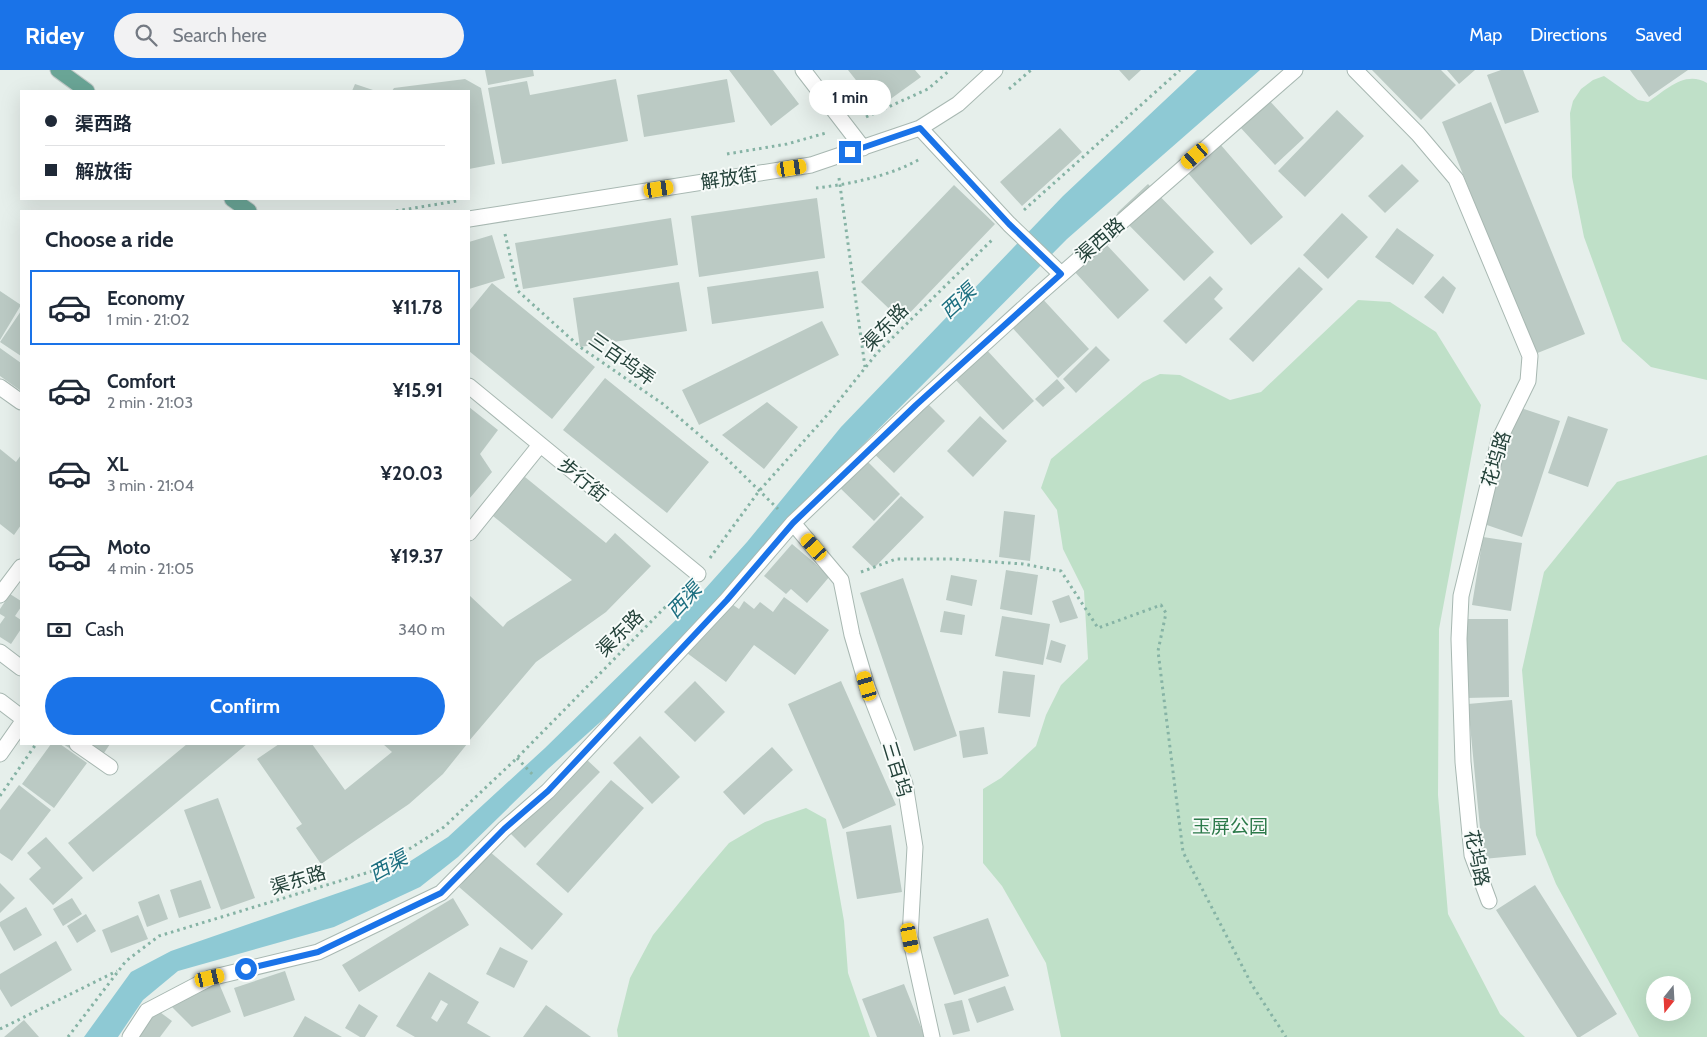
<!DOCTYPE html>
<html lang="en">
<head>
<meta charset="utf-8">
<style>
  :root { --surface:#fff; --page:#f2f2f3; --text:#1f2937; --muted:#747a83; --line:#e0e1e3; --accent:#1a73e8 }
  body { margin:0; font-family:Cabin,"Noto Sans SC",sans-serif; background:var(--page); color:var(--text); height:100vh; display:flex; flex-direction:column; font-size:19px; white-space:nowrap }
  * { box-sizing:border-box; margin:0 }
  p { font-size:16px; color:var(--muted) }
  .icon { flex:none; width:28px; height:28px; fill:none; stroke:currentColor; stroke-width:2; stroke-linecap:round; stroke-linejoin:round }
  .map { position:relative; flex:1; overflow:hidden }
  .side { position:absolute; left:20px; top:140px; width:450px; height:535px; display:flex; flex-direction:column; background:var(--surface); border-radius:0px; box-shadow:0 5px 20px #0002 }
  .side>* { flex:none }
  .top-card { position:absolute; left:20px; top:20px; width:450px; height:110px; border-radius:0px; box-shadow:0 5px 20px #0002; display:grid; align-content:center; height:110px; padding:0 25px; background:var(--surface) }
  .needle { width:32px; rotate:198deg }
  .tools { position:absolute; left:1646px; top:906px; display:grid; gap:10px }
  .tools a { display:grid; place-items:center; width:45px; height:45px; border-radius:50%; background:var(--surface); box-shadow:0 5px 20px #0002; font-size:25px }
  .end { position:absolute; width:22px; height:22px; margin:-11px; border:6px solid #1a73e8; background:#fff; box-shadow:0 0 0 2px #fff }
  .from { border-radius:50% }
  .bubble { position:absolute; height:35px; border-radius:18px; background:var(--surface); box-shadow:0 5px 20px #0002; font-size:16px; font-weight:700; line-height:35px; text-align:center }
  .car { position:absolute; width:15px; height:30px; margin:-15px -8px; border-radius:6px; box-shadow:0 0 4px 1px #0007; background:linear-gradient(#f5c518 24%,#345 0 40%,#f5c518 0 76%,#345 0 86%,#f5c518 0) }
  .top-card b { display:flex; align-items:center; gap:18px; height:48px; font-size:19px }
  .top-card b+b { border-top:1px solid var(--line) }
  .top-card i { width:12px; height:12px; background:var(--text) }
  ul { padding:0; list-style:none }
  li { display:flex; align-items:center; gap:15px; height:75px; margin:0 10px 8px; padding:0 15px; border:2px solid transparent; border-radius:0px }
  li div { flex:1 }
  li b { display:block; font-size:19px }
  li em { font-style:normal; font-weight:700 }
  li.selected { border-color:var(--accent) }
  li>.icon { width:45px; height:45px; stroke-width:1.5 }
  h2 { padding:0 25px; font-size:22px; line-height:60px }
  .pay { display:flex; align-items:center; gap:12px; height:55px; padding:0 25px; font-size:19px }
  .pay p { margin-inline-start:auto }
  .button { display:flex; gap:10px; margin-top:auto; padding:10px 25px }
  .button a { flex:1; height:58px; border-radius:30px; background:var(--accent); color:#fff; font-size:20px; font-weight:700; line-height:58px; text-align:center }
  header { display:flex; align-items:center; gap:30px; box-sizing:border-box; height:70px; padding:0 25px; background:var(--accent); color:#fff }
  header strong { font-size:24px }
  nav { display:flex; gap:28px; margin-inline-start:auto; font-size:18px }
  .search { width:350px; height:45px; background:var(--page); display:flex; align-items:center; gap:12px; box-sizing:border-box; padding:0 18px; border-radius:28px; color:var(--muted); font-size:19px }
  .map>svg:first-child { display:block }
  .green { fill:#bfe0c8; fill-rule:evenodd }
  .water { fill:#8ec9d4 }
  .building { fill:#bbcac4; fill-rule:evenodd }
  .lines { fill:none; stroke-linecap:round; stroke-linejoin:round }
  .minor-casing { stroke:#a8b8b2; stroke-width:17 }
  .major-casing { stroke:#c2cac8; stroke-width:17 }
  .path { stroke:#86b3a5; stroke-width:3; stroke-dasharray:2.5 4; stroke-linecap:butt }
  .minor { stroke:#fff; stroke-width:15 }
  .major { stroke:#6aa596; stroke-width:15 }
  .route { stroke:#1a73e8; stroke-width:6 }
  .labels { text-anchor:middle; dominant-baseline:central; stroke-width:4; stroke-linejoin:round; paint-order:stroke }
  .street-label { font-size:19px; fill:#24423a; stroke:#f7fbf9 }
  .park-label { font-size:19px; fill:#2d7a4b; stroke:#f7fbf9 }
  .water-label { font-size:20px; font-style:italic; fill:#1c6f80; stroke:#f7fbf9 }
</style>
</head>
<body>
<header>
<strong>Ridey</strong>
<div class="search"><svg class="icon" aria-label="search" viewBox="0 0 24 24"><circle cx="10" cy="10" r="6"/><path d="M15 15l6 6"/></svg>Search here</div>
<nav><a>Map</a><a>Directions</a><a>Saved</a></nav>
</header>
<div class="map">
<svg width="1707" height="967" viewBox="0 0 1707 967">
  <rect width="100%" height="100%" fill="#e6efeb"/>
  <path class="green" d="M1604,6L1638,30L1648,32C1666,20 1685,0 1707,13V310L1651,297L1622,271L1584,167L1572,107L1570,43L1573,31L1581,19L1593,10Z
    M1358,230L1390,232L1436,262L1481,335L1439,559L1438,725L1448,844L1500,944L1525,967H1061L1046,893L1002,816L983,793V719L1001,708L1036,676L1046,645L1061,615L1088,589L1084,521L1063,479L1057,440L1041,418L1051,389L1143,312L1160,304L1180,305L1230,330L1261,322Z
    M1707,385V967H1639L1556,814L1536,765L1522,600L1544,502L1617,412ZM1655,915H1682V942H1655Z
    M806,738L826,749L844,851L848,903L870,967H618L617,960L630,908L653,865L700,807L729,773L765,752Z"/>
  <path class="water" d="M1197,0H1260L1067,169L809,429L637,619L548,699L458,787L420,817L334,857L178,901L143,930L118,967H84L131,902L171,881L387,806L448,767L545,678L687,539L747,472L841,357L1063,126Z"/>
  <path class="building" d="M485,0H533L534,6L488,15Z
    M729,0H773L799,34L771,56Z
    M848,0H915L921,7L878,38Z
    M1119,0H1141L1129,11Z
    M1372,0H1441L1456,15L1421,50Z
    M1447,0H1475L1459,14Z
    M1501,0H1523L1539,42L1505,54L1487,5Z
    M1630,0H1688L1649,27Z
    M465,9L481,18L495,94L469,99V21H392L394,18Z
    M616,9L628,71L502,94L488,18L527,11L530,25Z
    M727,9L735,52L644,67L637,25Z
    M355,14L376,21H352Z
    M1268,29L1304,68L1275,95L1239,56Z
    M1491,32L1585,264L1535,284L1442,52Z
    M1337,40L1364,66L1305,127L1278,101Z
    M1060,58L1082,82L1022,136L1000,112Z
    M1220,74L1283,147L1251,175L1187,102Z
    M1402,94L1419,111L1385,143L1368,126Z
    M1148,114L1214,182L1184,211L1117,143Z
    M954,115L995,154L902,251L861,212Z
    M817,128L825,188L699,207L691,146Z
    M1342,143L1368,167L1328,209L1303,185Z
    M671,148L678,195L523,219L515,173Z
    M1397,158L1434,185L1413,215L1375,187Z
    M492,165L505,208L469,219V172Z
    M1104,172L1149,220L1118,249L1073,200Z
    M1299,197L1323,219L1253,292L1229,269Z
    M818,201L824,238L712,254L707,217Z
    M1210,206L1223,219L1214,229L1223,238L1186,274L1163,251Z
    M1443,206L1456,218L1443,244L1424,227Z
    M679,212L687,261L580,277L573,228Z
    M492,213L595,297L552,349L469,281V241Z
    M0,221L21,235L0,270Z
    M1039,225L1089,279L1058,308L1008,253Z
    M21,241V286L0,272Z
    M822,251L839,285L699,355L682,320Z
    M1096,276L1110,290L1076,323L1063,309Z
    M984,277L1034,331L1003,360L952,306Z
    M0,278L21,293V321L0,306Z
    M605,308L709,392L667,443L563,360Z
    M1057,309L1065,318L1043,337L1035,329Z
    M919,325L945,351L894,403L867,377Z
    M767,332L798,357L764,399L722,365Z
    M469,337L498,360L480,384L492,402L469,429Z
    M1518,337L1560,351L1522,467L1481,453Z
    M980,346L1007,371L973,407L947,381Z
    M1568,346L1608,359L1588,417L1548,403Z
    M0,379L16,392L21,385V455L14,465L0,454Z
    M865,389L900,424L874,451L838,416Z
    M525,407L606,473L615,463L651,496L606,542L536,592L469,671V525L503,557L507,552L572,510L493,446Z
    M901,426L924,447L874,498L852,477Z
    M1004,441L1035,445L1030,491L999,487Z
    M1483,467L1522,473L1511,541L1472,535Z
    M792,474L830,506L807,533L791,519L786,524L764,506Z
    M1006,500L1038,505L1032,545L1000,539Z
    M951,505L977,510L972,536L946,530Z
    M903,508L957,666L914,681L860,523Z
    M10,524L21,531V537L15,546L21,550V559L11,574L0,567V554L5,547L0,544V539Z
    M1069,525L1078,548L1060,553L1052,531Z
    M784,527L829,560L795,605L754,575L726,612L687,583L726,530L739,539L744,531L754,539L760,532L773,542Z
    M944,541L965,545L962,565L940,562Z
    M1002,546L1050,554L1043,595L995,586Z
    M1464,549H1508L1509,627L1466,628Z
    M1051,570L1066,575L1061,593L1046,589Z
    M1003,601L1035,605L1030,647L998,643Z
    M695,611L725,642L695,672L664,642Z
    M841,611L896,735L843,759L788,634Z
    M1512,630L1526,785L1483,789L1468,634Z
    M984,657L988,684L963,688L959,661Z
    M640,666L680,707L652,734L613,693Z
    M51,674H60L87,693L54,738L22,714Z
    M63,674H110L96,695Z
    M187,674H247L93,802L68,773Z
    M279,674H312L345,720L392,682L383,674H467L443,704L409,734L321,794L296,758L302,754L257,689Z
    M772,677L793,700L744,745L723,722Z
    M585,688L600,702L525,778L510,763Z
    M611,710L644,738L568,823L536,794Z
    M19,715L51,740L12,791L0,783V740Z
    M218,728L255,828L221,840L184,740Z
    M891,755L902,822L857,829L846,762Z
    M46,767L83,808L53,835L29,809L41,798L27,783Z
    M489,781L563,844L532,880L459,817Z
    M201,810L211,838L179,848L170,820Z
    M0,813L15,828L0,843Z
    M1535,815L1617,944L1580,967H1577L1496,840Z
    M159,824L168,849L147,857L138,832Z
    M72,828L82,844L63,856L53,839Z
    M453,828L469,855L359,922L342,895Z
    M26,837L42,865L14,881L0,856V852Z
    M86,844L96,861L77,873L67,856Z
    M138,845L148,869L111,883L102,860Z
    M988,848L1009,906L954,925L933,867Z
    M56,871L72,900L11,937L0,919V904Z
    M500,877L528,891L514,918L486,904Z
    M285,901L295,930L244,947L234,918Z
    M429,902L479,932L467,953L491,967H415L396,956ZM441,930L448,934L437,952L431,948Z
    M218,911L231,942L192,957L171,936Z
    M904,914L925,967H877L862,929Z
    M1005,916L1014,940L977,953L968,929Z
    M962,930L970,961L953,965L944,934Z
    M359,934L378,946L365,967H360L345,958Z
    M546,935L591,967H523Z
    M153,937L172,951L160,967H132Z
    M305,946L342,967H293Z
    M24,950L39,967H4Z"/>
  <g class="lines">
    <g class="minor-casing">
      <path id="minor" d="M803,0L863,78
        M1355,0L1418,64L1456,109L1530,286L1528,311L1499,370L1461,526L1459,569L1463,692L1472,785L1489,831
        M920,58L1009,154L1061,204
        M469,149L811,95L920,58L958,34L995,0
        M469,316L698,504
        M0,317L21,332
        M793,453L841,510L852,565L867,616L905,714L915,777L910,867L932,967
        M469,463L540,375
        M0,525L21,497
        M0,582L21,598
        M0,631L21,647
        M77,674L110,697
        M0,684L21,654
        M130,967L147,941L210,908L318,882L441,823L504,759L548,721L727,530L793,453L917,335L1039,224L1295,0"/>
    </g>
    <g class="major-casing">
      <path id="major" d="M58,0L87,21
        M232,129L249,141"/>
    </g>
    <path class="path" d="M1009,19L1031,0
      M866,47L928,19L950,0
      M727,84L787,74L826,63
      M839,108L865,297
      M816,118C851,114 890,106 920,89
      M1024,140L1180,0
      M396,141L457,131
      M505,164L518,221L580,277L663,334L724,386L778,439
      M710,488L759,421L829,343L877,283L994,168
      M861,502L896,489H953L1023,494L1061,501L1098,558L1161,535L1166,543L1158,581L1183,782L1252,915L1286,967
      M517,688L534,706
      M0,726L36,674
      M0,959L117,901
      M68,967L126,891L159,866L376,800L444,757L517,688L683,519"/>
    <use href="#minor" class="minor"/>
    <use href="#major" class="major"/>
  </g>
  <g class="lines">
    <path class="route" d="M246,899L318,882L441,823L504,759L548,721L727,530L793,453L916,335L1061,204L1009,154L920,58L850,82"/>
  </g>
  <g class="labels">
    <g class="street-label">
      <text transform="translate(729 108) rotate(-9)">解放街</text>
      <text transform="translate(1100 170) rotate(-41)">渠西路</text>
      <text transform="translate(885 257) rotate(-46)">渠东路</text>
      <text transform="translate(622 289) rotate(35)">三百坞弄</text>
      <text transform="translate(1496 389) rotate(-73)">花坞路</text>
      <text transform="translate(583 410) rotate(39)">步行街</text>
      <text transform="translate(620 563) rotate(-45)">渠东路</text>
      <text transform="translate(897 699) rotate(73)">三百坞</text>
      <text transform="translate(1477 788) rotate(78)">花坞路</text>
      <text transform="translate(298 810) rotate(-17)">渠东路</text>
    </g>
    <g class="park-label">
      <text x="1230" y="756">玉屏公园</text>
    </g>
    <g class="water-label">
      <text transform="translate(958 231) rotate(-43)">西渠</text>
      <text transform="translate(684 530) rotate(-47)">西渠</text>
      <text transform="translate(388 796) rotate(-29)">西渠</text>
    </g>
  </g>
</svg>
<div class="tools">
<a><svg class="needle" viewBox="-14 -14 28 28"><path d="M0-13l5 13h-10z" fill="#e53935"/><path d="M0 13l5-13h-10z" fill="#747a83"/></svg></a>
</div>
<i class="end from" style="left:246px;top:899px"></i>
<i class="end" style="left:850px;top:82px"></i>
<div class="bubble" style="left:809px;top:10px;width:82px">1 min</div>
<i class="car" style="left:1195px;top:86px;rotate:229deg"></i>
<i class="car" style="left:792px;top:98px;rotate:81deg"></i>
<i class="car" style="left:659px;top:119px;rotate:81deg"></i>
<i class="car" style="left:814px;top:477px;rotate:318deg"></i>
<i class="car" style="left:867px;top:616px;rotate:343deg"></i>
<i class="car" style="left:910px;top:868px;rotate:169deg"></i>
<i class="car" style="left:210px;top:908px;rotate:77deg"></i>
<div class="top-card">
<b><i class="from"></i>渠西路</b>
<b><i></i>解放街</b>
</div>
<section class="side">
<h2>Choose a ride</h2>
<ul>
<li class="selected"><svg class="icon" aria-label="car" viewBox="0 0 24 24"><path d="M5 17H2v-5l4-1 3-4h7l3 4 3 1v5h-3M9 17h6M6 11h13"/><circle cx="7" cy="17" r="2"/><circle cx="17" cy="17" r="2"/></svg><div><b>Economy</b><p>1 min · 21:02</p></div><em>¥11.78</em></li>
<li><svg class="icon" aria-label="car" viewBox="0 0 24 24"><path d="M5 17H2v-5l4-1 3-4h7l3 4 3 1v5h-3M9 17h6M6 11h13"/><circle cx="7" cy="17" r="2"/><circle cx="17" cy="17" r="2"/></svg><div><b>Comfort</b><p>2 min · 21:03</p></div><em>¥15.91</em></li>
<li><svg class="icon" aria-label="car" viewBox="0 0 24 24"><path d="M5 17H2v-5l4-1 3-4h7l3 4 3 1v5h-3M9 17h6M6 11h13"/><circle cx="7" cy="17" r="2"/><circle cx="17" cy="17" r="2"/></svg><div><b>XL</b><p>3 min · 21:04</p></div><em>¥20.03</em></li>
<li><svg class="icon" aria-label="car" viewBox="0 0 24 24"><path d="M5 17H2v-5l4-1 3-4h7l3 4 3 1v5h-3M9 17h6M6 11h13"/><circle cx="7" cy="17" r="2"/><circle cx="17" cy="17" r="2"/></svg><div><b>Moto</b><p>4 min · 21:05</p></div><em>¥19.37</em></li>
</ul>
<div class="pay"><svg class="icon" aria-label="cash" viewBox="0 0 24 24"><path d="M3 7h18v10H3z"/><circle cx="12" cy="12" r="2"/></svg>Cash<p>340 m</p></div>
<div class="button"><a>Confirm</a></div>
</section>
</div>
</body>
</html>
